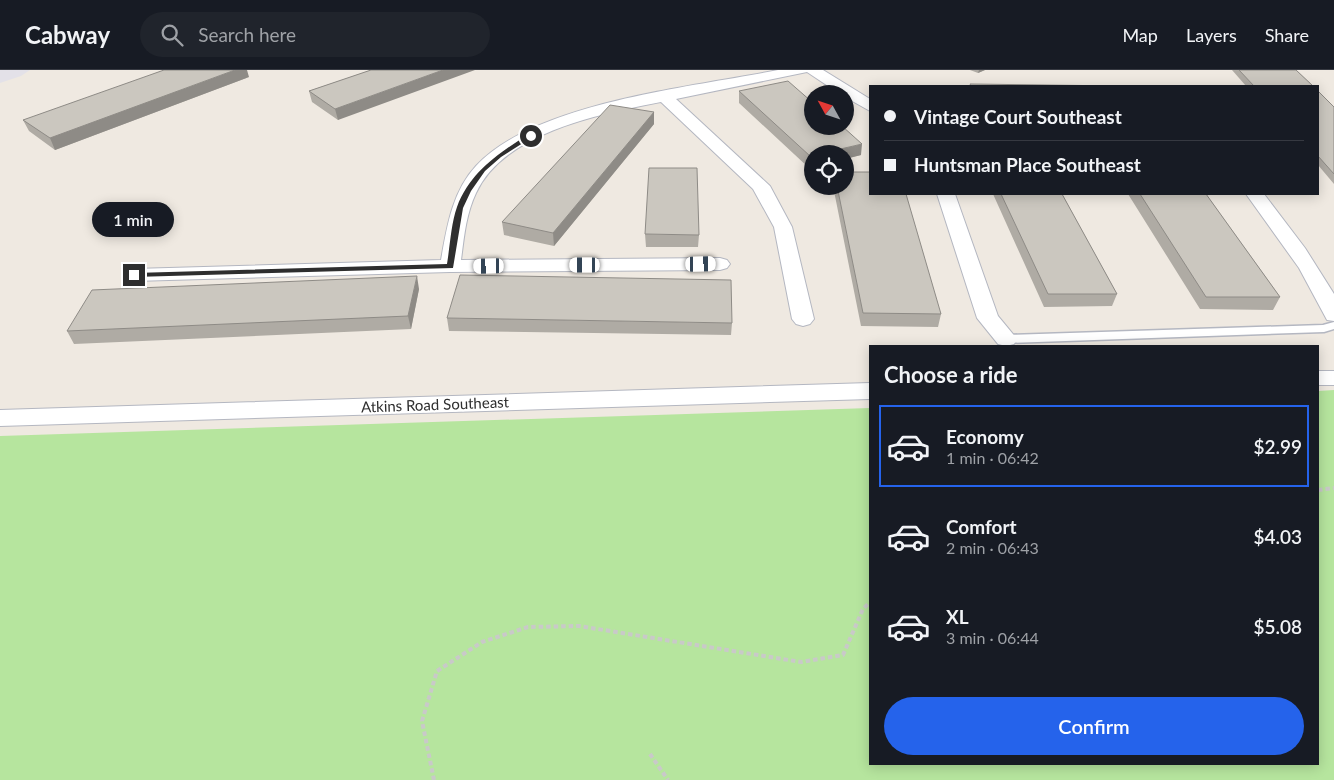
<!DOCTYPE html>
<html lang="en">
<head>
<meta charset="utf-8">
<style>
  :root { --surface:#171b24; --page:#20242c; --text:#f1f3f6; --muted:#9ea1a6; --line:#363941; --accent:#2563eb }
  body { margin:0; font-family:Lato,sans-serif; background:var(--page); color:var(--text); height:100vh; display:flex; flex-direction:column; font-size:19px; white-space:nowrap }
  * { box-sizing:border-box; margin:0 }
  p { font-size:16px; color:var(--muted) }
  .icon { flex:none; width:28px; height:28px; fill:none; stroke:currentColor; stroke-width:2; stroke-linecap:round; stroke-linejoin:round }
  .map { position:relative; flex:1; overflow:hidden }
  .details { position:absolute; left:869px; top:275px; width:450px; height:420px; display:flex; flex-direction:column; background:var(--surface); border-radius:0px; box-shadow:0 2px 12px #0003 }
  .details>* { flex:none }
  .guide { position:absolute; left:869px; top:15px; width:450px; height:110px; border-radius:0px; box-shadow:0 2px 12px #0003; display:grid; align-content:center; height:110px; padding:0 15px; background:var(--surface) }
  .needle { width:32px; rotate:310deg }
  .tools { position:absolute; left:804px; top:15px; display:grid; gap:10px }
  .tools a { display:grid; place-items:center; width:50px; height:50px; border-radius:50%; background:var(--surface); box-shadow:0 2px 12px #0003; font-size:25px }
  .end { position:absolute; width:22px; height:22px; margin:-11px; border:6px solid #2e2e2e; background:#fff; box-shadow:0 0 0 2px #fff }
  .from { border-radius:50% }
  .bubble { position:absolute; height:35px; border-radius:18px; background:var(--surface); box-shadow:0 2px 12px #0003; font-size:16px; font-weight:600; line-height:35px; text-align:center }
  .car { position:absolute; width:15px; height:30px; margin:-15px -8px; border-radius:6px; box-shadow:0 0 4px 1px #0007; background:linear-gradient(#fff 24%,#345 0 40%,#fff 0 76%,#345 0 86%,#fff 0) }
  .guide b { display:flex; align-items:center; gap:18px; height:48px; font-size:19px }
  .guide b+b { border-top:1px solid var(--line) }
  .guide i { width:12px; height:12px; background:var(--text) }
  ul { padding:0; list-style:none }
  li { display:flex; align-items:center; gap:15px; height:82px; margin:0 10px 8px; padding:0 5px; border:2px solid transparent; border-radius:0px }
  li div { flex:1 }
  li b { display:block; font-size:19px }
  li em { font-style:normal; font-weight:600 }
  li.on { border-color:var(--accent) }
  li>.icon { width:45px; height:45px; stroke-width:1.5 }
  h2 { padding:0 15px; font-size:22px; line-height:60px }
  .button { display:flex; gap:10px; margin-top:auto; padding:10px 15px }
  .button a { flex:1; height:58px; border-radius:30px; background:var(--accent); color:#fff; font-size:20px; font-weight:600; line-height:58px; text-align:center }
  header { display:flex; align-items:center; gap:30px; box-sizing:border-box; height:70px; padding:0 25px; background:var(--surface); border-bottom:1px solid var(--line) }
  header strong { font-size:24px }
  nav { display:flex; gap:28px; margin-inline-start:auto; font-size:18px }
  .search { width:350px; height:45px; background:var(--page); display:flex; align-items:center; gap:12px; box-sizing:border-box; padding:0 18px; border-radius:28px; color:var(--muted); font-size:19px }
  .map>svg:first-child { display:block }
  .industrial { fill:#e3e1e8 }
  .green { fill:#b6e59e }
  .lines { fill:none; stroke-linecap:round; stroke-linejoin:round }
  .service-casing { stroke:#b4b7c1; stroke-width:3 }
  .minor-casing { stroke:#b4b7c1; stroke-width:2 }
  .path { stroke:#c9c9c9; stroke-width:4; stroke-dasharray:4.5 3; stroke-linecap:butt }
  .service { fill:#fff; fill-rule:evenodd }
  .minor { fill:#fff; fill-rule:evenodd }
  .wall { fill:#afaba4 }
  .shaded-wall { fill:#8e8b86 }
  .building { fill:#cbc7bf; stroke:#8e8b86 }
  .route { fill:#2e2e2e }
  .labels { text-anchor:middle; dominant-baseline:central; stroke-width:4; stroke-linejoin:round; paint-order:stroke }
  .street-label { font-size:15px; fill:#2e2e2e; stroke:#fff }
</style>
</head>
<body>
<header>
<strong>Cabway</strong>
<div class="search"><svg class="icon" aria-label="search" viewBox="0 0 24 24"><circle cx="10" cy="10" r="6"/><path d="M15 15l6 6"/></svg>Search here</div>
<nav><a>Map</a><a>Layers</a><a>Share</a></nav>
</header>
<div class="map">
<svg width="1334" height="710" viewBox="0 0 1334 710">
  <rect width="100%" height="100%" fill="#efe9e1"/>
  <path class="industrial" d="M0,0H30L21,6L0,13Z"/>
  <path class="green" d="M1334,320V710H0V366L870,338V694H1318V321Z"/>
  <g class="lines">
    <g class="service-casing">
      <path id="service" d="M1334,252V259L1324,262L1006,273L1000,269L1006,265L1323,255Z"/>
    </g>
    <g class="minor-casing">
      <path id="minor" d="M778,0H823L870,29V41L845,27V24H840L807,2L676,29L770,116L792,157L814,249L810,254L803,256L796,254L792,249L774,157L753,119L661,32C601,44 504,62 476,123C466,144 464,167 461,190L720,188L727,190L730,194L727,198L720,200L450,202L134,211L127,209L124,205L127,201L134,199L441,190C447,157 452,122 476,96C535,32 694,17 778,0Z
        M937,124H955L998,246L1017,269L1014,274L1006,276L998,274L977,248Z
        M1246,124H1264L1305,178L1334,224V251L1327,250L1299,198Z
        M1318,301H1334V315H1318Z
        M870,313V329L0,356V340Z"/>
    </g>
    <path class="path" d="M1318,420L1334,418
      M650,684L668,710
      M434,710L422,651L437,601L482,572L528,557L579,556L801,592L843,585L863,539L870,532"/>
    <use href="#service" class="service"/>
    <use href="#minor" class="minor"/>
  </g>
  <path class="wall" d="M371,0L338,50L312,32L309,21Z
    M970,0H985L978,3Z
    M1232,0H1296L1313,16H1246Z
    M249,7L55,80L29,61L23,50Z
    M739,21L861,85L845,89V84H812V97L809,98L739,33Z
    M1318,21L1334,37V114L1318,95Z
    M654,42V54L554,176L504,165L502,152Z
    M833,116H845L941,244L938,257L861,256Z
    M993,124H1062L1117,224L1112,236L1044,237Z
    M1128,124H1206L1280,227L1273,240L1200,239Z
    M645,164L699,165L698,177H646Z
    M419,219L411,259L74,274L67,261Z
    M447,248L732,253L731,265L449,261Z"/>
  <path class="shaded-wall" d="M235,0H247L249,7L55,80L50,68Z
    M443,0H475L338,50L335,39Z
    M979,0H985L978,3Z
    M654,42V54L554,176L553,163Z
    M862,74L861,85L845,89V84H819Z
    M812,85V97L809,98L810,86Z
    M417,206L419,219L411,259L408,246Z"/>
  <path class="building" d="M164,0H235L50,68L23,50Z
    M371,0H443L335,39L309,21Z
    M1239,0H1296L1313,16H1254Z
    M788,11L812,32V56H842L862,74L819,84H812V85L810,86L739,21Z
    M970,14L1120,16H971Z
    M1318,21L1334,37V104L1318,86Z
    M610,35L654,42L553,163L502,152Z
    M649,98H697L699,165L645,164Z
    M845,102H870V124H906L941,244L863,243L837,116H845Z
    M1001,124H1062L1117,224H1048Z
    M1140,124H1206L1280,227H1206Z
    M460,205L731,210L732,253L447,248Z
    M417,206L408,246L67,261L92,220Z"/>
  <path class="route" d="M529,64L534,66L501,87L485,101L471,121L463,138L453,198L134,207L131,205L134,203L447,194C450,176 451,154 457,137C470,102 499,83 529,64Z"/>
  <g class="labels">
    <g class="street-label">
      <text transform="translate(435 334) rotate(-2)">Atkins Road Southeast</text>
    </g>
  </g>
</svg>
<div class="tools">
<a><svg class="needle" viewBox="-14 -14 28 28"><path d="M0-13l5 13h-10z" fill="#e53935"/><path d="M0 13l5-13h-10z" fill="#9ea1a6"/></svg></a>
<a><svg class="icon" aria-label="locate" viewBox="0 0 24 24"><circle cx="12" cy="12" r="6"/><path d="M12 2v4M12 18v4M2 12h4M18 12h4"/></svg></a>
</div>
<i class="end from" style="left:531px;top:66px"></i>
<i class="end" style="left:134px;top:205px"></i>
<div class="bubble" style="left:92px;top:132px;width:82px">1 min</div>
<i class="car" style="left:701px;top:194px;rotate:89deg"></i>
<i class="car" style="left:585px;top:195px;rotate:270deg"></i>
<i class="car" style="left:489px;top:196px;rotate:269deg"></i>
<div class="guide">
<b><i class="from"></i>Vintage Court Southeast</b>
<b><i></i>Huntsman Place Southeast</b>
</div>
<section class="details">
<h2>Choose a ride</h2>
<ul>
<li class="on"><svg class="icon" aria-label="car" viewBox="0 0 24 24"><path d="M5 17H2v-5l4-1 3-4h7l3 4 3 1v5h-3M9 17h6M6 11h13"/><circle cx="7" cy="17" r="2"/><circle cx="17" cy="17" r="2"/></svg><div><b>Economy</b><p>1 min · 06:42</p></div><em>$2.99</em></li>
<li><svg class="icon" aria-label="car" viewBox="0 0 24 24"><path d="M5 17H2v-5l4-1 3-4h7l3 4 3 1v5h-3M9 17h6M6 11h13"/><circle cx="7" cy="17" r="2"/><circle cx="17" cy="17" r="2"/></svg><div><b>Comfort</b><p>2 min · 06:43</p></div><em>$4.03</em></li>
<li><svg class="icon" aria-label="car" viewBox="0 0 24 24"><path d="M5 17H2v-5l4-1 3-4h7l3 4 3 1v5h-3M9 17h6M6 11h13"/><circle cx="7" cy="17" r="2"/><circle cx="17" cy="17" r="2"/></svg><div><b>XL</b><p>3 min · 06:44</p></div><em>$5.08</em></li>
</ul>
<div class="button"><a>Confirm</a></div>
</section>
</div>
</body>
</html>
